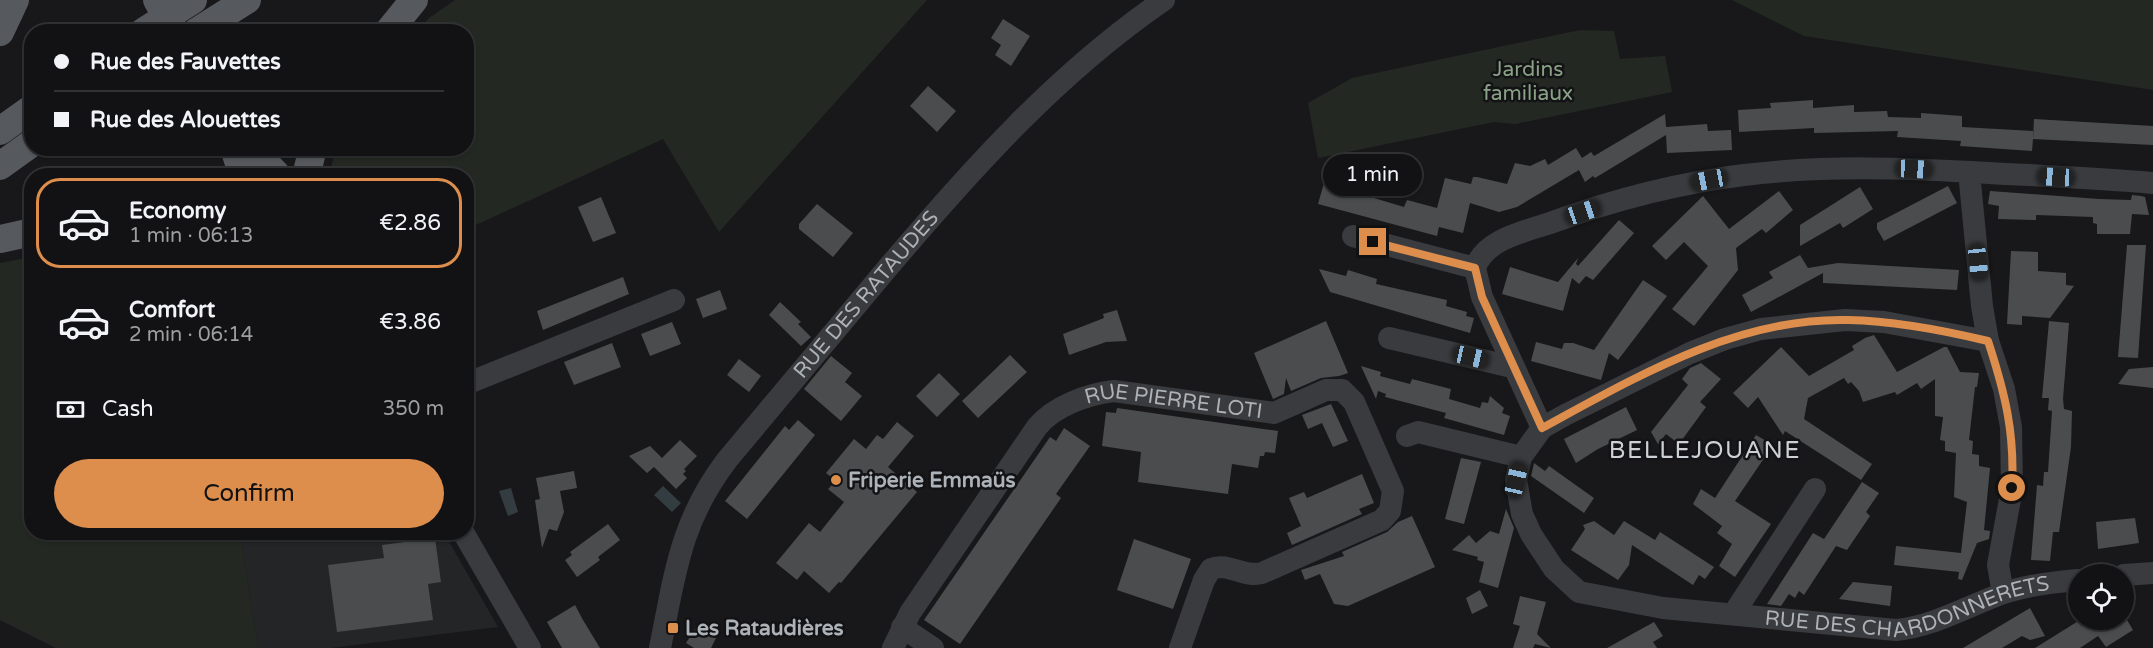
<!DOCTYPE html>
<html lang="en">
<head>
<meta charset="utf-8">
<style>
  :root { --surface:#121214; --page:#1f2022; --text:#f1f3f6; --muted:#9c9ea0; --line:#313234; --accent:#dd8d4c }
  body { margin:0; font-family:"Varela Round",sans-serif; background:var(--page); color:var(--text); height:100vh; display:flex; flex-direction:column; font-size:22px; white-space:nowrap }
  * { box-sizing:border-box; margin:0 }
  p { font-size:20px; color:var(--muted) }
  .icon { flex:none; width:33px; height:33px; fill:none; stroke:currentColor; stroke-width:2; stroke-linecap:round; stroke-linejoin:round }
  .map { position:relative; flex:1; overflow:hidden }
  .side { position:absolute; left:24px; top:168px; width:450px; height:372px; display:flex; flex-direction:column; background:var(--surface); border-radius:24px; box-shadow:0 2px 4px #0004,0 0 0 2px var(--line) }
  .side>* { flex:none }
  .banner { position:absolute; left:24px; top:24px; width:450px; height:132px; border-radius:24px; box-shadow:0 2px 4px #0004,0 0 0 2px var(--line); display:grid; align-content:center; height:132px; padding:0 30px; background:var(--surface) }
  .buttons { position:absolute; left:2068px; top:564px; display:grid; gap:12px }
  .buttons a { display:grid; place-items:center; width:66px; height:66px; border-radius:50%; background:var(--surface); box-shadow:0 2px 4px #0004,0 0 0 2px var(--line); font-size:30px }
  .end { position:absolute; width:27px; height:27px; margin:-14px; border:8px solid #dd8d4c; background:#111; box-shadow:0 0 0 3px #111 }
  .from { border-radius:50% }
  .bubble { position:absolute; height:42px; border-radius:21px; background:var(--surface); box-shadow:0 2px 4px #0004,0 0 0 2px var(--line); font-size:20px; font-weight:600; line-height:42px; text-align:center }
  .car { position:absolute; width:18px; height:36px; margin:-18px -9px; border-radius:8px; box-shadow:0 0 4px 2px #0007; background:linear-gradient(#222 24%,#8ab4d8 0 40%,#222 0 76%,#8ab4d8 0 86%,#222 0) }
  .banner b { display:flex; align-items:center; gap:21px; height:57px; font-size:22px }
  .banner b+b { border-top:2px solid var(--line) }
  .banner i { width:15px; height:15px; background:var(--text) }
  ul { padding:10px 0 0; list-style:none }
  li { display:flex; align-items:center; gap:18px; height:90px; margin:0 12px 9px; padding:0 18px; border:3px solid transparent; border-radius:24px }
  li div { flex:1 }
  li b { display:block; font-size:22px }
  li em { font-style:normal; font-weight:600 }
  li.selected { border-color:var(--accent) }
  li>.icon { width:54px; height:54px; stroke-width:1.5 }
  .pay { display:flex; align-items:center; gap:15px; height:66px; padding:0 30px; font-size:22px }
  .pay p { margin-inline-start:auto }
  .primary-button { display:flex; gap:12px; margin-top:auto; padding:12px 30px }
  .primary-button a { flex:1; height:69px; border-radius:36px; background:var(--accent); color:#111; font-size:24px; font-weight:600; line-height:69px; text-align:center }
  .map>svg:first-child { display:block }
  .built { fill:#242527 }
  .green { fill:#232922 }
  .water { fill:#333d41 }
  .building { fill:#4a4c4e }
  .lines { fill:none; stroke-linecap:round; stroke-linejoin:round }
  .minor { stroke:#393b3e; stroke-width:22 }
  .major { stroke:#56595d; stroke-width:28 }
  .major-bridge { stroke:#56595d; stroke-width:28 }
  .route { stroke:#dd8d4c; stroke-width:8 }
  .poi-dot { fill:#dd8d4c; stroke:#131315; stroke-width:2 }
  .labels { text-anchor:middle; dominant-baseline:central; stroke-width:5; stroke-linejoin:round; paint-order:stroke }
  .park-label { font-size:21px; fill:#89a185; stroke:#131315 }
  .street-label { font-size:21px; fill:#acb2b8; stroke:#131315 }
  .poi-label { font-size:21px; font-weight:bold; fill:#acb2b8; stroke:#131315; text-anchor:start }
  .quarter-label { font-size:24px; letter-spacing:1.5px; fill:#ccd0d4; stroke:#131315 }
</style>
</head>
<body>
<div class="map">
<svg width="2153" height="648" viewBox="0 0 2153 648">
  <rect width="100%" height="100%" fill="#18181a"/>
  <path class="built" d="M240,533H444L498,627L331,648H258Z"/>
  <path class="green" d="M455,0H927L719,232L663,139L467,229L466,176L329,175L336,149L466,148V32L417,31L429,18Z
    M1732,0H2153V90L1804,36Z
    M1580,30L1614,31L1620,59L1665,56L1672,92L1515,124L1494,122L1318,158L1308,103L1352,78Z
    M31,257L32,532L240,533L258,648H56L0,620V263Z"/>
  <path class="water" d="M663,486L681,503L672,512L654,495Z
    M511,488L518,512L508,516L499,491Z"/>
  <path class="building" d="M1003,19L1030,36L1011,66L995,55L1001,45L991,38Z
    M928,86L956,111L937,132L910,106Z
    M1813,100V108L1854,105V112L1887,111L1888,117L1921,118V113L1962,116V127L2033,131V138L2034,119L2153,126V145L2033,139L2032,151L1960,146L1961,141L1897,137L1898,131L1814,133V128L1739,132L1738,110L1771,108L1770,103Z
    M1665,114L1666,127L1707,124L1708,131L1731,130L1732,150L1667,153L1666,135L1595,178L1593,176L1585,182L1579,170L1517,207L1499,212L1470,203L1463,233L1439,227L1437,236L1318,204L1324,183L1404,207L1407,200L1437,208L1445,178L1471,184L1473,177H1477L1507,184L1515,163L1530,166L1545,159L1548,165L1576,148L1582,158L1591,152L1594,156Z
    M1948,186L1957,203L1884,241L1877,229V223Z
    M1860,187L1873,209L1843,228L1840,223L1800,246V225Z
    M1779,191L1793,210L1766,233L1762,229L1736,248L1738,270L1694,326L1672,309L1708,266L1684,242L1666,260L1652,246L1703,196L1729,229Z
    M1990,191L2099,199L2131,200L2132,195L2141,196L2145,197L2149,215L2132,214L2130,234H2097V224L2093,223V217L2036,215V220L1998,219L1999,206L1988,204Z
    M601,197L616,233L593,242L578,207Z
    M817,204L853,233L833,257L799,229V224Z
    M1619,220L1634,233L1593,280L1586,276L1579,284L1572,278L1563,311L1502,294L1510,267L1558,282L1578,258L1576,264L1578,266Z
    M2127,245H2146L2138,358L2118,357Z
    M2011,251L2038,252V271L2066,273V285L2074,286L2050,318L2022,316V325L2007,324Z
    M1800,255L1808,268L1838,263L1959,270L1957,290L1823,283V273L1751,312L1742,295L1773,278L1769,272Z
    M1319,269L1346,276L1348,270L1377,279L1376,284L1447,300L1446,306L1467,312L1466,316L1474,318L1470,333L1330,292Z
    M623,277L629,294L543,330L537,311Z
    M1643,280L1667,296L1618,360L1609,353L1601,380L1531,361L1536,342L1562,349L1564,343H1573L1594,350Z
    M720,290L727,309L703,318L696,299Z
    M780,302L801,322L798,324L811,337L801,346L769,315Z
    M1117,310L1127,341L1106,342L1069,355L1063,334L1104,318L1103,314Z
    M1326,321L1348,373L1339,376L1321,378L1291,391L1286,378L1284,394L1273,399L1254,353Z
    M2049,321L2069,323L2063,399L2064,409L2072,411L2071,447L2059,532H2053L2050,561L2031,560L2037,485L2043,486L2044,472H2048L2050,442L2052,411L2048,410L2049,398H2042Z
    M672,322L681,344L650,356L641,334Z
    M1874,335L1897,372L1944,347H1947L1960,372L1979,373L1977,387H1975L1969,440L1973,441L1972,454L1979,455V466L1990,468L1984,530L1990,531L1989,539L1977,543L1962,580L1958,579L1959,572L1894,565L1896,546L1961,553L1967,502L1954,497L1956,453L1945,451V441L1940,440L1943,417L1935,416V379L1921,389L1917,383L1897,395L1895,392L1863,402L1859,391L1851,382L1848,384L1844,378L1808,398L1804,419L1872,464L1861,480L1785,431L1783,435L1758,397L1748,408L1733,393L1781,347L1809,376L1854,350L1852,346L1865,338Z
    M612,343L621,367L574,385L564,362Z
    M1010,355L1027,372L978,418L962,401Z
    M831,356L852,373L845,382L862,396L841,421L804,389Z
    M739,359L761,376L749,392L727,375Z
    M1701,363L1721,379L1700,402L1706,407L1679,444L1666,434L1658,444L1651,432L1688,385L1682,379L1690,368Z
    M1361,366L1381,372L1380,376L1410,384L1412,379L1451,389L1449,399L1480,408L1482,402L1488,403L1490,396L1504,408L1502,413L1510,416L1504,435L1444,418L1446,413L1385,397L1386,394L1378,391L1376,399Z
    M2153,367V388L2118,384L2129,369Z
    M939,373L960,394L937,417L916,396Z
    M1331,404L1348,441L1333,447L1322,423L1308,429L1302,415Z
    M1626,407L1637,430L1598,449L1576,463L1564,439Z
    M1117,408L1278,431L1275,453L1265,452L1264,456H1260L1258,468L1232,464L1228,494L1138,482L1141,452L1102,446L1106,412L1116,413Z
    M798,420L815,435L747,519L725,501L785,426L789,430Z
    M897,422L914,436L888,467L917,492L841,583L839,582L829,593L804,571L797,580L776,563L809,523L820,532L844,502L828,489L836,481L826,473L854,439L866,449L877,435L883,439Z
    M1064,428L1090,446L1056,494L1061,498L960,644L924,620L1050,437L1056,441Z
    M1756,435L1773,445L1735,501L1771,524L1735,577L1719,566L1732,544L1717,533L1722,526L1693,504L1701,489L1715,498Z
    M680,440L697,456L684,469L686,471L683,474L687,478L676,489L654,467L647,473L629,456L650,446L662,458Z
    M1461,458L1481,462L1464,524L1445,519Z
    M1534,463L1545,471L1549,466L1594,498L1584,513L1531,476Z
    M574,471L577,488L560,491L564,512L557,531L549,529L542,548L535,500L540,499L536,478Z
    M1362,474L1374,503L1359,509L1362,514L1292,545L1287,533L1301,526L1289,498L1304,492L1307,498Z
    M1862,482L1879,493L1866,512L1870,516L1847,550L1836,546L1804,595L1799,591L1795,598L1789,594L1781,606L1767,604L1813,533L1824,539Z
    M1506,509L1514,528L1498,588L1479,582L1484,562L1477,560L1478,557L1452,550L1469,535L1476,543L1490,531L1499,534Z
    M1412,516L1435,567L1348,606L1334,604L1320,574L1305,580L1301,570L1344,556L1342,552L1387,532L1398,522Z
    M2135,518L2139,543L2098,549L2096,522Z
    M1594,521L1614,535L1624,521L1655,540L1660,532L1714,567L1705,579L1699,575L1693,585L1632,545L1629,565L1618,580L1571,550L1585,529L1583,525Z
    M608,524L620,540L598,557L600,560L577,577L565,560L572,555L570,552Z
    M435,538L441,582L428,584L433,620L337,632L328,565L384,558L382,545Z
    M1134,539L1191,559L1173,609L1117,590Z
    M1853,582L1892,586L1890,606L1839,599Z
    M1480,590L1488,606L1472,614L1466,598Z
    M1520,596L1546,602L1537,634L1551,648L1535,644L1533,648H1513L1520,626L1513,624Z
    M575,605L583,620L600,648H562L547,622Z
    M2030,608L2045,636L2030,640L2022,636L2002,648H1963Z
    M2080,620H2127L2133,630L2106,647L2098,636L2080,648H2035Z
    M1654,622L1663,636L1653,642L1657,648H1607Z
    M697,626L716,638L711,648H694L686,643Z"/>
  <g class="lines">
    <g class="minor">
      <path d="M1969,172L1982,306L1988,341L2004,389L2011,427L2012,488L1998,565L2003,593"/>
      <path d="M1353,236L1475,268C1485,239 1524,232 1550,223C1613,200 1678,183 1744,175C1826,165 1907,168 1989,173C2044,176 2099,178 2153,183"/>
      <path d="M1475,268L1482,297L1542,428"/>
      <path d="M1389,338L1512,367"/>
      <path id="s1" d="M1988,341L1884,322L1845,320L1761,329L1725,339L1690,353L1565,415L1542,428L1521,457L1516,480L1522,514L1531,534L1554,569L1579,592L1663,608L1896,630C1934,626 1966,607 2001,594C2026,585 2053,582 2079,580"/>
      <path d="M466,384L674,300"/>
      <path d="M1407,436L1418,432L1521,457"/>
      <path d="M463,532L530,648"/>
      <path d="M2124,575L2153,573"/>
      <path d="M1734,613L1815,489"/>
      <path d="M902,627L933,648"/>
      <path id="s2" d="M660,648C675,574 680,522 727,460C779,397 832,334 885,271C969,172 1056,74 1164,0"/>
      <path id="s3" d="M893,648L910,613L1037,427C1054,406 1088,394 1114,391L1274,413L1326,390H1342L1354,402L1393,491L1390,511L1382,520L1262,573C1244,578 1228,562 1211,569L1204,580L1180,648"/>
    </g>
    <path class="major" d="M0,32L15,0
      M143,32L193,0
      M196,32L247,0
      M388,32L414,0
      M0,131L32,108
      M234,148L243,176
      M251,148L276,174
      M0,166L32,143
      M306,176L313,148
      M0,239L32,232"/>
    <path class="major-bridge" d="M157,0L175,32"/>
  </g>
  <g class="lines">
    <path class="route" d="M1373,242L1475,268L1482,297L1542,428C1636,377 1737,317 1848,320C1896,321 1942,330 1988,341C2005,393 2015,433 2012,488"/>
  </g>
  <g class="poi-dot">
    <circle cx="836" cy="480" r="6"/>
    <rect x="667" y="622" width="12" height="12" rx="3"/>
  </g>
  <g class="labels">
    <g class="park-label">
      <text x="1528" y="69">Jardins<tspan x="1528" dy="24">familiaux</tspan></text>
    </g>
    <g class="street-label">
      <text stroke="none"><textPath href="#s2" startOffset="418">RUE DES RATAUDES</textPath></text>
      <text stroke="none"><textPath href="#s3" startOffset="411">RUE PIERRE LOTI</textPath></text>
      <text stroke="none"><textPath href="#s1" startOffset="996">RUE DES CHARDONNERETS</textPath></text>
    </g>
    <g class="poi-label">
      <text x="848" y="480">Friperie Emmaüs</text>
      <text x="685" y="628">Les Rataudières</text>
    </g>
    <g class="quarter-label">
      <text x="1705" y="450">BELLEJOUANE</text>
    </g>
  </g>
</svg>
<div class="buttons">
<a><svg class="icon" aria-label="locate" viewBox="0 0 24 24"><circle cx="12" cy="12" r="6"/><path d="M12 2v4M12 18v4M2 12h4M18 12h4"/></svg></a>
</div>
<i class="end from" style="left:2012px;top:488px"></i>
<i class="end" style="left:1373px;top:242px"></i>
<div class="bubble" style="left:1323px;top:154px;width:99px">1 min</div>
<i class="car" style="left:1914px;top:169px;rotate:93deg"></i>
<i class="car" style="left:2056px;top:177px;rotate:273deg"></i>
<i class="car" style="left:1709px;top:180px;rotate:259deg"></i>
<i class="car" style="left:1583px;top:212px;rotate:71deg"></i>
<i class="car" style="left:1978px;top:262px;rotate:174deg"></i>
<i class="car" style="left:1471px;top:357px;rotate:103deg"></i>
<i class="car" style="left:1516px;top:480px;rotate:13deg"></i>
<div class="banner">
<b><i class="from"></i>Rue des Fauvettes</b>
<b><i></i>Rue des Alouettes</b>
</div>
<section class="side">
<ul>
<li class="selected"><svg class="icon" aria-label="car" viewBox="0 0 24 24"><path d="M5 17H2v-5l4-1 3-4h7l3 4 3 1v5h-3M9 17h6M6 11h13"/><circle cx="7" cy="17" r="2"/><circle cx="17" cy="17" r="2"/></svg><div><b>Economy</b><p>1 min · 06:13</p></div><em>€2.86</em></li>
<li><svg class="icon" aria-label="car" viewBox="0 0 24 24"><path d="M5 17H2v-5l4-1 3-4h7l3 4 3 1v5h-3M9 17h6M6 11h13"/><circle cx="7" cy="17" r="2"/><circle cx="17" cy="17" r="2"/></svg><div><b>Comfort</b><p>2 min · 06:14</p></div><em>€3.86</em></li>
</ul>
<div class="pay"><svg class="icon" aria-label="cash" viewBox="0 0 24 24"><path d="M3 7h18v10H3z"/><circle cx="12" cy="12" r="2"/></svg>Cash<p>350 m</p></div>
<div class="primary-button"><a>Confirm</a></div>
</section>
</div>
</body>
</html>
